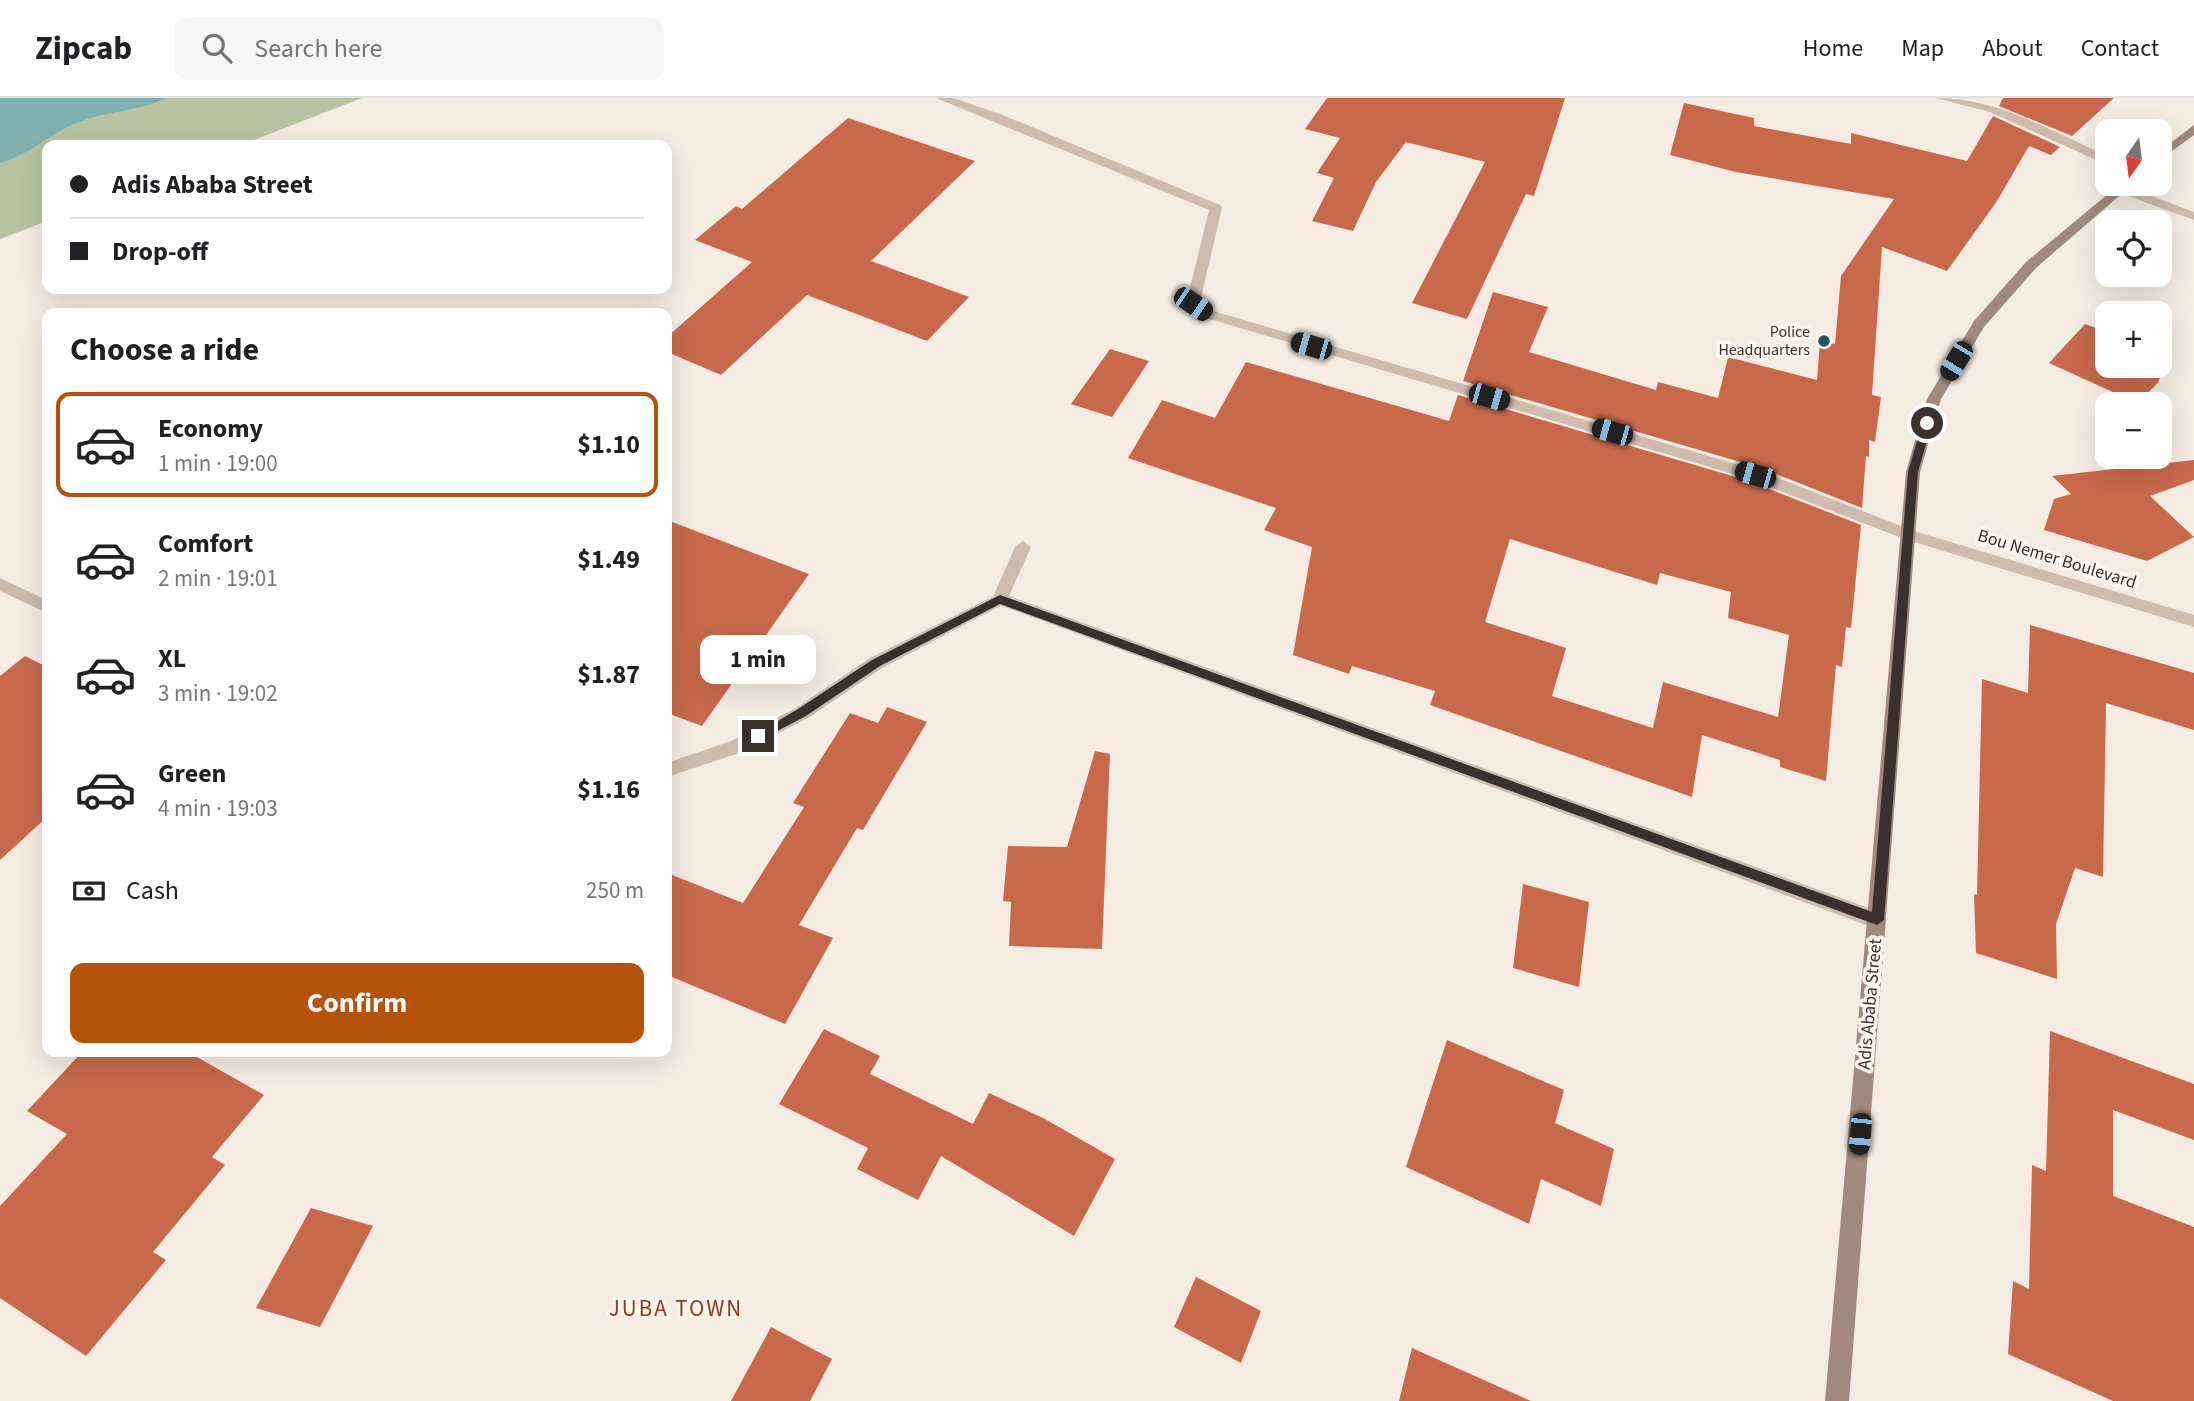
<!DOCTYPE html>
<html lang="en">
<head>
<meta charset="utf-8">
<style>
  :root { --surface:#fff; --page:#f6f6f6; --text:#202124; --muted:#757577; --line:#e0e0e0; --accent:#b45309 }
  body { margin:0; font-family:"Source Sans 3",sans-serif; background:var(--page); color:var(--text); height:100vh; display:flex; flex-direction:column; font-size:26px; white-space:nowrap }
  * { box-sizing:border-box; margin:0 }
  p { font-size:23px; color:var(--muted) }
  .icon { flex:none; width:38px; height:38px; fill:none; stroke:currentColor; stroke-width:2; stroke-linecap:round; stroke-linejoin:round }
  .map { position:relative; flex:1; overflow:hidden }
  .details { position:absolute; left:42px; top:210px; width:630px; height:749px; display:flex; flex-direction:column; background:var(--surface); border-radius:14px; box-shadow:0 7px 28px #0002 }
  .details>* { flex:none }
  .top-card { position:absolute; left:42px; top:42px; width:630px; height:154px; border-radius:14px; box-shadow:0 7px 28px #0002; display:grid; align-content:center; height:154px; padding:0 28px; background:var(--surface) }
  .needle { width:46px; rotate:194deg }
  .controls { position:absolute; left:2095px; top:21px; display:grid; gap:14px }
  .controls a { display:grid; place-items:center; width:77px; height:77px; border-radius:14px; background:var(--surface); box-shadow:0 7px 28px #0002; font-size:35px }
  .end { position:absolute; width:32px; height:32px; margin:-16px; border:9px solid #3b302b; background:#fff; box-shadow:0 0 0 4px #fff }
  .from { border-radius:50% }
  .bubble { position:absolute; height:49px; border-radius:14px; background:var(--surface); box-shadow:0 7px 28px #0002; font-size:23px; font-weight:700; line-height:49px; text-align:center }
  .car { position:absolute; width:21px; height:42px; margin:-21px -10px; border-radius:9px; box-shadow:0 0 5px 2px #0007; background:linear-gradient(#222 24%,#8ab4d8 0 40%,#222 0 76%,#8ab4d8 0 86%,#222 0) }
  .top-card b { display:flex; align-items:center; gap:24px; height:66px; font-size:26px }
  .top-card b+b { border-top:2px solid var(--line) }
  .top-card i { width:18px; height:18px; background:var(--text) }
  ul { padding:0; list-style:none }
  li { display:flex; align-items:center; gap:21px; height:105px; margin:0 14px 10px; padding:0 14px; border:4px solid transparent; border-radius:14px }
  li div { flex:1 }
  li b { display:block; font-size:26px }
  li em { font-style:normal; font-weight:700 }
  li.selected { border-color:var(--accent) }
  li>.icon { width:63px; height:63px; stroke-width:1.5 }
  h2 { padding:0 28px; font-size:32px; line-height:84px }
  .pay { display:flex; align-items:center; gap:18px; height:77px; padding:0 28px; font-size:26px }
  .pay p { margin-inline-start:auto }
  .primary-button { display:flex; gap:14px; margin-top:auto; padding:14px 28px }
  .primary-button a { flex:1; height:80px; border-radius:14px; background:var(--accent); color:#fff; font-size:28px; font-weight:700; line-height:80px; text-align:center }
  header { display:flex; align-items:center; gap:42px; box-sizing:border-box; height:98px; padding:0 35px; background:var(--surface); border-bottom:2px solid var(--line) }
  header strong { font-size:33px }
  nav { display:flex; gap:38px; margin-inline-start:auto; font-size:24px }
  .search { width:490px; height:63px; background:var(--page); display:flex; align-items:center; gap:18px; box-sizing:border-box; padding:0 24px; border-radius:14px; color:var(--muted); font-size:26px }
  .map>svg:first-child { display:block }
  .green { fill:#b8c4a0 }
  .water { fill:#7fb0b2 }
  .building { fill:#c8694b; fill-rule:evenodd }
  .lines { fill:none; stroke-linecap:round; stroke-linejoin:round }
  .path { stroke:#b9a596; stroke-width:3.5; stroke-dasharray:2.5 2.5; stroke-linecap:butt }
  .lane { fill:#cdbbac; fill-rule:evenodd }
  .street { fill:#cdbbac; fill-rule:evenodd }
  .secondary { fill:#a18a7d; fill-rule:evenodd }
  .route { fill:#3b302b }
  .poi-dot { fill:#1f5a5e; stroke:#fbf5ee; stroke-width:2.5 }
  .labels { text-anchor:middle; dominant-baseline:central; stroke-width:7; stroke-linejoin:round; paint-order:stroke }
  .far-poi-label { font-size:16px; fill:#3b302b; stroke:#fbf5ee; text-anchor:end }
  .street-label { font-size:18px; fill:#3b302b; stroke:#fbf5ee }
  .near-neighbourhood-label { font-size:23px; letter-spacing:2px; fill:#8c3b22; stroke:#fbf5ee }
</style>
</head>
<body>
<header>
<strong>Zipcab</strong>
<div class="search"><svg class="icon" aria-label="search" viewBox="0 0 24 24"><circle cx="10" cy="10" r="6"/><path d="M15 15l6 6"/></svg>Search here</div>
<nav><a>Home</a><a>Map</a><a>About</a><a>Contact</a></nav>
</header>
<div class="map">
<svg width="2194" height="1303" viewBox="0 0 2194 1303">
  <rect width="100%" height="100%" fill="#f4ebe1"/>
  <path class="green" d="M167,0H362L241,47H47V123L0,141V65C29,58 50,36 77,25C106,13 139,14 167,0Z"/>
  <path class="water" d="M0,0H167C139,14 106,13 77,25C50,36 29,58 0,65Z"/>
  <path class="building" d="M1327,0H1565L1534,98L1526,96L1467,221L1412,205L1485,64L1406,44L1376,84L1353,133L1312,123L1334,80L1317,75L1340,40L1305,31Z
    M2003,0H2114L2072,38L1999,8Z
    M1684,5L1754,20V28L1851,46V35L1967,63L1993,18L2060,49L2051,57L2029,48L1997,103L1947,173L1882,149L1872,297L1881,299L1875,344L1869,342V359L1866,358L1862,410L1761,370L1463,283L1493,194L1548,209L1529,254L1656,292L1658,284L1718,300L1728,259L1817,282L1820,243L1835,246L1841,178L1894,101L1736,74L1670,57Z
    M848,20L975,63L871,163L969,199L927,243L807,197L721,277L667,254V239L752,164L695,142L736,108L742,111Z
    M2085,226L2107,234V268H2160V253L2168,257L2158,285L2137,305L2049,265Z
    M1110,251L1149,263L1112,319L1071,306Z
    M1246,264L1449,323L1458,297L1749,383L1861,427L1851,530L1846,529L1842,569L1836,567L1826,683L1780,669V662L1702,637L1692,699L1430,607L1435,593L1352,568L1349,576L1293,557L1312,449L1264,432L1276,410L1128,360L1162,302L1215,320ZM1510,441L1657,487L1660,475L1731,494L1728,520L1789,537L1778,619L1663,584L1653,630L1552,598L1566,550L1485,524Z
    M2194,362V382L2150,398L2194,439L2147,463L2044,432L2054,401L2071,396L2052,378Z
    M667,422L809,476L702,628L667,615Z
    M2030,527L2194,575V632L2106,605L2103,779L2075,770L2056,826L2057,881L1976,855L1974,796L1977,797L1982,581L2028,595Z
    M25,558L47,569V719L0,762V578Z
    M887,609L927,624L863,732L857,730L799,827L833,840L785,926L667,877V775L743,805L804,709L793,705L850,615L878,625Z
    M1095,653L1110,656L1102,851L1009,848L1011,804L1003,803L1008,748L1067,749Z
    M1523,786L1589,804L1579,889L1513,870Z
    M824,931L880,958L870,976L973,1026L989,995L1045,1021L1115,1061L1074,1138L941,1058L918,1102L857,1071L868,1050L779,1006Z
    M2050,933L2194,986V1042L2113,1012V1098L2194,1129V1303H2113L2008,1256L2013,1183L2029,1191L2032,1067L2046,1073Z
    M1447,942L1564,992L1555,1025L1614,1051L1601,1108L1541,1081L1529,1126L1406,1069Z
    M82,954H188L264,997L212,1059L225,1067L153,1154L166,1162L86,1258L0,1200V1108L67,1036L27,1013Z
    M311,1110L373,1128L320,1229L256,1210Z
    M1196,1179L1261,1213L1241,1265L1174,1229Z
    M771,1229L832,1261L810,1303H731Z
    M1412,1250L1531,1303H1399Z"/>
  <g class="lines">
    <path class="path" d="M34,38L55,47"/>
    <path class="lane" d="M0,480L47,502V515L0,493Z
      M1000,495L1008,501L1006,505L882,570L808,620L742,654L667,679V665L731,643L796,610L870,560Z"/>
    <path class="street" d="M936,0H953L1000,16L1220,107L1222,110L1200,204L1213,213L1760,373L1914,433L2194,517V529L1904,441L1750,381L1203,219L1186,206L1209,112Z
      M1936,0C1998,0 2052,33 2107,58V67L1990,14Z
      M2117,88H2125L2194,114V122L2117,94Z
      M1023,443L1031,449L1009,498L1877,813L1884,816L1887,822L1884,828L1877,831L994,505L992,501L1015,449Z"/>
    <path class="secondary" d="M2194,27V37L2160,62V53Z
      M2120,86H2133L2036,170L1984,229L1941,301L1920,374L1849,1303H1825L1906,374L1927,301L1974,223L2026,164Z"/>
  </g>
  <path class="route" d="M1927,322L1932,325L1918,374L1884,822L1877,827L1000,506L880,568L806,618L762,641H754L752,638L798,611L872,562L1000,497L1872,814L1908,374L1922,325Z"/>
  <circle class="poi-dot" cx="1824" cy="243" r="7"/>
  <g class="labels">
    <g class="far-poi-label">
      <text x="1810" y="234">Police<tspan x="1810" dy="18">Headquarters</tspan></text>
    </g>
    <g class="street-label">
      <text transform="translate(2057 461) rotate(17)">Bou Nemer Boulevard</text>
      <text transform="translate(1870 906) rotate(-85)">Adis Ababa Street</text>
    </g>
    <g class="near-neighbourhood-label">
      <text x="676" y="1210">JUBA TOWN</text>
    </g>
  </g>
</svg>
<div class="controls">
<a><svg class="needle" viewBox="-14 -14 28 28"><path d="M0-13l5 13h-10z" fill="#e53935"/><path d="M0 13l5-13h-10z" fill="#757577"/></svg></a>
<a><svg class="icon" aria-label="locate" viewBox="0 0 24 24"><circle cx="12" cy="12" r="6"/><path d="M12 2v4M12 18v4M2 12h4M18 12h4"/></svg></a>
<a>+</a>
<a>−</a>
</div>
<i class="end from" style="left:1927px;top:325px"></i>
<i class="end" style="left:758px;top:638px"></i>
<div class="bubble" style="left:700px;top:537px;width:116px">1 min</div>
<i class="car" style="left:1193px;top:206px;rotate:124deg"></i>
<i class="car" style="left:1311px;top:248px;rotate:286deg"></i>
<i class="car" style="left:1956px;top:263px;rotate:211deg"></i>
<i class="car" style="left:1489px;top:299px;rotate:106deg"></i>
<i class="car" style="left:1612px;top:334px;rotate:286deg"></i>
<i class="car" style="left:1755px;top:377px;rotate:286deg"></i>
<i class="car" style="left:1860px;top:1036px;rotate:185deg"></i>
<div class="top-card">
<b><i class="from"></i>Adis Ababa Street</b>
<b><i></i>Drop-off</b>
</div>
<section class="details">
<h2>Choose a ride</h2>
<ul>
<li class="selected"><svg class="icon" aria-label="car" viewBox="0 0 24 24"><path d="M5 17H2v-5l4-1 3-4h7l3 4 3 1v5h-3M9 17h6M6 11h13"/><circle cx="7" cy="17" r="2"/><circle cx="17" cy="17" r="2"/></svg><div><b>Economy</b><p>1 min · 19:00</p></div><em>$1.10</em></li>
<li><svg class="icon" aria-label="car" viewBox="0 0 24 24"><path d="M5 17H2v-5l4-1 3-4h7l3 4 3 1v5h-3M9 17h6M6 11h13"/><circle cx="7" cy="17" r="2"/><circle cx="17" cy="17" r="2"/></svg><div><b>Comfort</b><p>2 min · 19:01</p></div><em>$1.49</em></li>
<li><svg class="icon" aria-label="car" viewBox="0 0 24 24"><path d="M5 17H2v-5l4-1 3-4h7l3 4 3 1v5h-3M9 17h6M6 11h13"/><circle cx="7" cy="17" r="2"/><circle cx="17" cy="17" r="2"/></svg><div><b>XL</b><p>3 min · 19:02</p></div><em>$1.87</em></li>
<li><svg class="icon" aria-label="car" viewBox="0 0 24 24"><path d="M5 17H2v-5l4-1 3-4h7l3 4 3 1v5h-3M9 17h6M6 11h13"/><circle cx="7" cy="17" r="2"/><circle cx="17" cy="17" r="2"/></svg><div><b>Green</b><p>4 min · 19:03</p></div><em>$1.16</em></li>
</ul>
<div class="pay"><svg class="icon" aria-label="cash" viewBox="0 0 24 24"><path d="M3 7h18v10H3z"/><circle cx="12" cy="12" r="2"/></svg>Cash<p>250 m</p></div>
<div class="primary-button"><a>Confirm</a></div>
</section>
</div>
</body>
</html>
